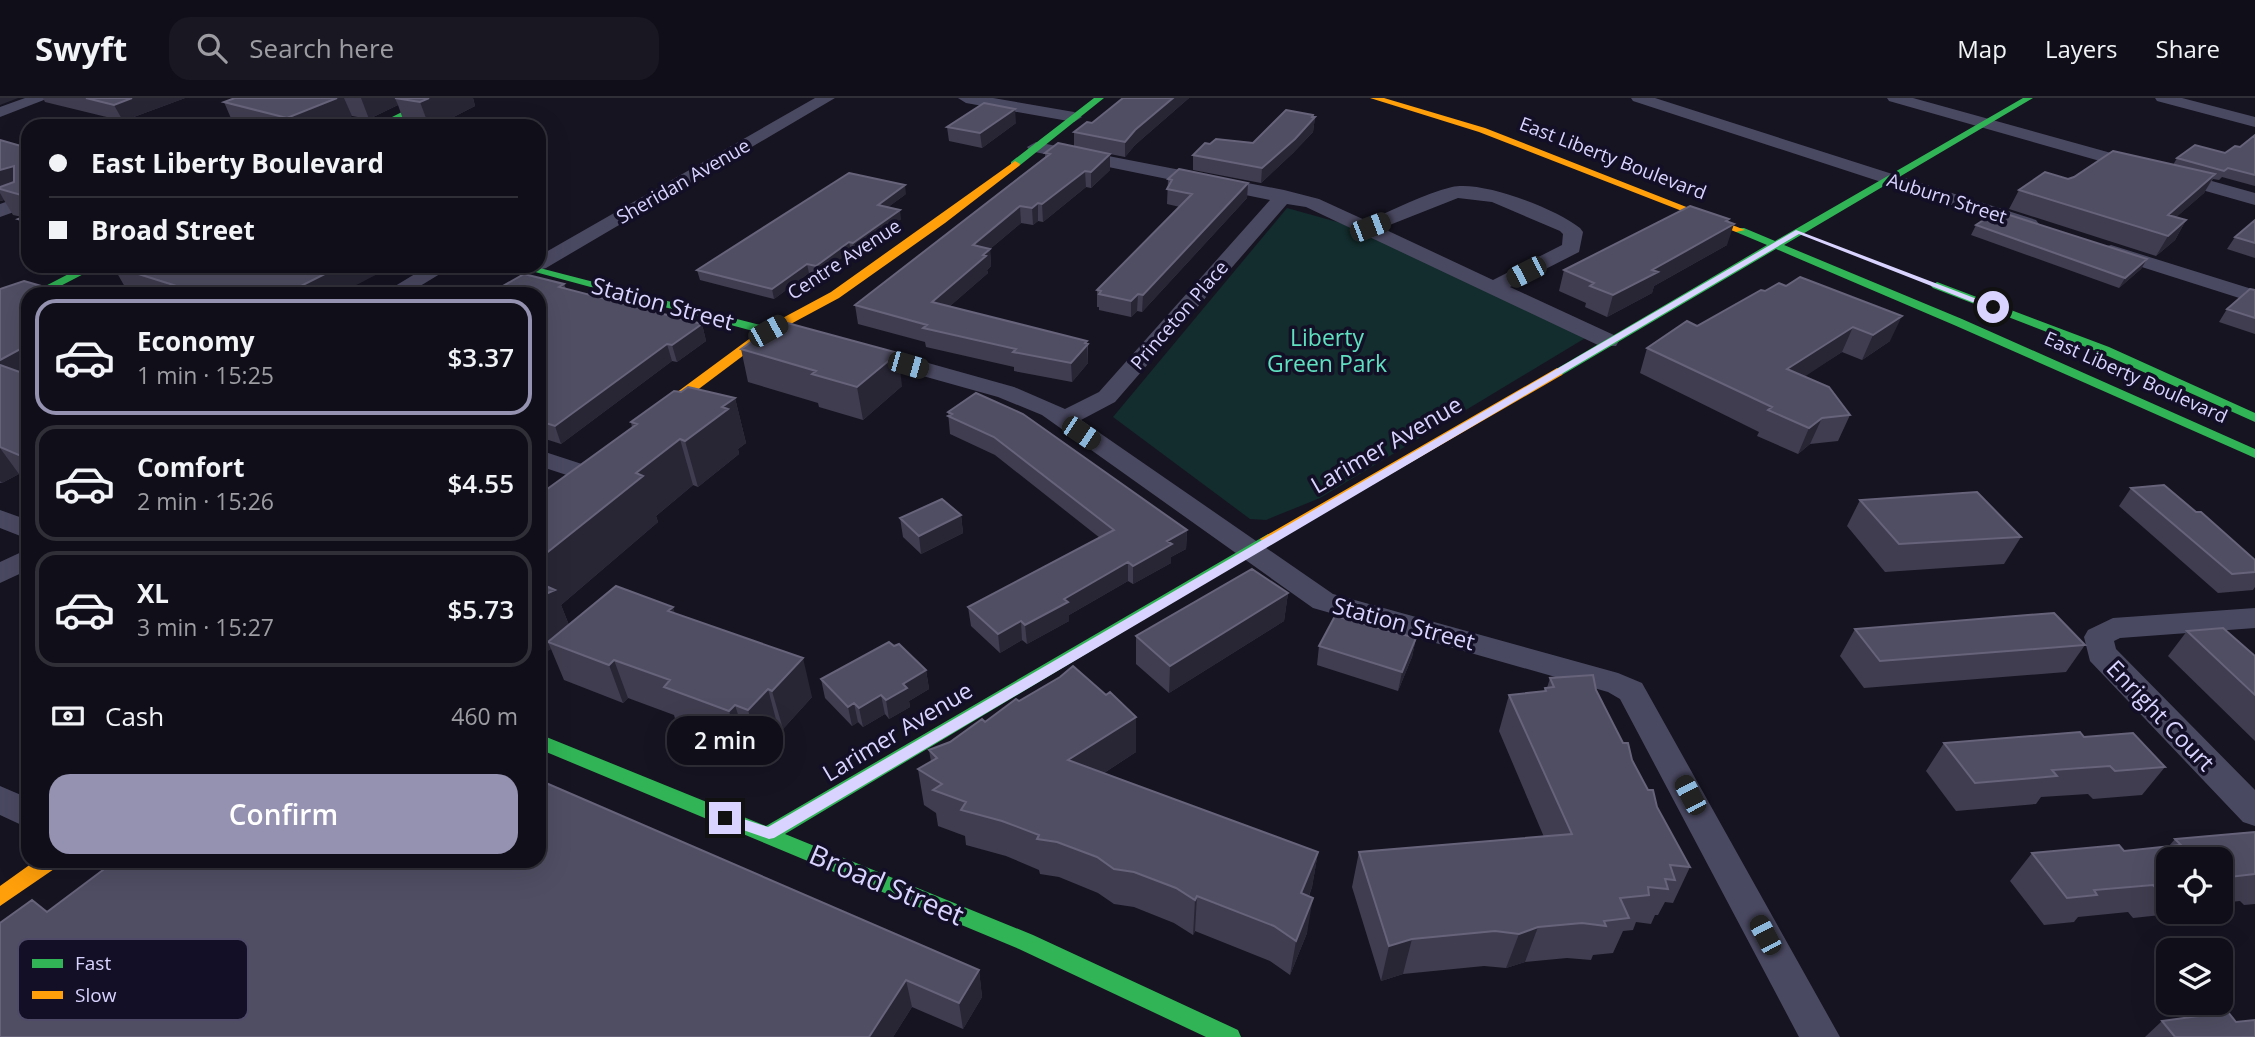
<!DOCTYPE html>
<html lang="en">
<head>
<meta charset="utf-8">
<style>
  :root { --surface:#100f19; --page:#191822; --text:#f1f3f6; --muted:#9c9ca2; --line:#302f38; --accent:#9591b1 }
  body { margin:0; font-family:"Open Sans",sans-serif; background:var(--page); color:var(--text); height:100vh; display:flex; flex-direction:column; font-size:26px; white-space:nowrap }
  * { box-sizing:border-box; margin:0 }
  p { font-size:23px; color:var(--muted) }
  .icon { flex:none; width:38px; height:38px; fill:none; stroke:currentColor; stroke-width:2; stroke-linecap:round; stroke-linejoin:round }
  .map { position:relative; flex:1; overflow:hidden }
  .sheet { position:absolute; left:21px; top:189px; width:525px; height:581px; display:flex; flex-direction:column; background:var(--surface); border-radius:21px; box-shadow:0 7px 28px #0002,0 0 0 2px var(--line) }
  .sheet>* { flex:none }
  .guide { position:absolute; left:21px; top:21px; width:525px; height:154px; border-radius:21px; box-shadow:0 7px 28px #0002,0 0 0 2px var(--line); display:grid; align-content:center; height:154px; padding:0 28px; background:var(--surface) }
  .tools { position:absolute; left:2156px; top:749px; display:grid; gap:14px }
  .tools a { display:grid; place-items:center; width:77px; height:77px; border-radius:14px; background:var(--surface); box-shadow:0 7px 28px #0002,0 0 0 2px var(--line); font-size:35px }
  .end { position:absolute; width:32px; height:32px; margin:-16px; border:9px solid #d9d4ff; background:#111; box-shadow:0 0 0 4px #111 }
  .from { border-radius:50% }
  .bubble { position:absolute; height:49px; border-radius:21px; background:var(--surface); box-shadow:0 7px 28px #0002,0 0 0 2px var(--line); font-size:23px; font-weight:600; line-height:49px; text-align:center }
  .car { position:absolute; width:21px; height:42px; margin:-21px -10px; border-radius:9px; box-shadow:0 0 5px 2px #0007; background:linear-gradient(#222 24%,#8ab4d8 0 40%,#222 0 76%,#8ab4d8 0 86%,#222 0) }
  .guide b { display:flex; align-items:center; gap:24px; height:66px; font-size:26px }
  .guide b+b { border-top:2px solid var(--line) }
  .guide i { width:18px; height:18px; background:var(--text) }
  ul { padding:12px 0 0; list-style:none }
  li { display:flex; align-items:center; gap:21px; height:116px; margin:0 14px 10px; padding:0 14px; border:4px solid var(--line); border-radius:21px }
  li div { flex:1 }
  li b { display:block; font-size:26px }
  li em { font-style:normal; font-weight:600 }
  li.current { border-color:var(--accent) }
  li>.icon { width:63px; height:63px; stroke-width:1.5 }
  .pay { display:flex; align-items:center; gap:18px; height:77px; padding:0 28px; font-size:26px }
  .pay p { margin-inline-start:auto }
  .action { display:flex; gap:14px; margin-top:auto; padding:14px 28px }
  .action a { flex:1; height:80px; border-radius:21px; background:var(--accent); color:#fff; font-size:28px; font-weight:600; line-height:80px; text-align:center }
  header { display:flex; align-items:center; gap:42px; box-sizing:border-box; height:98px; padding:0 35px; background:var(--surface); border-bottom:2px solid var(--line) }
  header strong { font-size:33px }
  nav { display:flex; gap:38px; margin-inline-start:auto; font-size:24px }
  .search { width:490px; height:63px; background:var(--page); display:flex; align-items:center; gap:18px; box-sizing:border-box; padding:0 24px; border-radius:21px; color:var(--muted); font-size:26px }
  .map>svg:first-child { display:block }
  .green { fill:#132c2d }
  .lines { fill:none; stroke-linecap:round; stroke-linejoin:round }
  .street { fill:#4a4962; fill-rule:evenodd }
  .fast { fill:#30b455; fill-rule:evenodd }
  .slow { fill:#ff9f0a; fill-rule:evenodd }
  .wall { fill:#403d50 }
  .shaded-wall { fill:#282635 }
  .building { fill:#504e63; stroke:#66637b; stroke-width:2 }
  .route { fill:#d9d4ff }
  .labels { text-anchor:middle; dominant-baseline:central; stroke-width:7; stroke-linejoin:round; paint-order:stroke }
  .far-street-label { font-size:19px; fill:#d9d4ff; stroke:#130f26 }
  .street-label { font-size:23px; fill:#d9d4ff; stroke:#130f26 }
  .park-label { font-size:23px; fill:#5fe0c0; stroke:#130f26 }
  .near-street-label { font-size:28px; fill:#d9d4ff; stroke:#130f26 }
  .key { fill:#130f26; stroke:#4e4a67; stroke-width:2 }
  .key-label { font-size:19px; fill:#d9d4ff }
</style>
</head>
<body>
<header>
<strong>Swyft</strong>
<div class="search"><svg class="icon" aria-label="search" viewBox="0 0 24 24"><circle cx="10" cy="10" r="6"/><path d="M15 15l6 6"/></svg>Search here</div>
<nav><a>Map</a><a>Layers</a><a>Share</a></nav>
</header>
<div class="map">
<svg width="2255" height="939" viewBox="0 0 2255 939">
  <rect width="100%" height="100%" fill="#161421"/>
  <path class="green" d="M1287,110L1341,125L1592,236L1320,400L1266,422L1250,421L1113,319Z"/>
  <g class="lines">
    <path class="street" d="M25,0H49L0,19V9Z
      M815,0H835L546,170L539,172L530,168H539V158Z
      M958,0H993L1074,14L1082,19L1074,24L966,5Z
      M1631,0H1655L2036,122L2039,126L2036,130H2022L1633,3Z
      M1887,0H1913L2255,95V107L1889,3Z
      M2155,0H2182L2255,19V29L2157,3Z
      M1036,44L1284,92L1319,101L1367,123C1394,112 1423,96 1452,89C1482,82 1557,111 1580,130L1583,134L1579,154L1510,189L1616,238L1619,243L1616,248H1600L1306,109L1287,106L1115,304L1081,322L1333,496L1618,575L1642,585L1840,939H1799L1620,601L1608,594L1313,510L1042,317L998,299L855,259L852,254L855,249H871L1014,289L1065,311L1099,294L1270,102L1030,53L1027,49ZM1458,100L1492,104L1560,133L1563,136L1562,147L1493,182L1382,130Z
      M28,96V109L0,119V106Z
      M2111,147L2255,192V205L2104,157L2101,153L2104,149Z
      M428,168H453L407,196H382Z
      M539,352L588,368L592,373L588,378L579,381L539,368Z
      M0,412L28,422V441L0,430Z
      M28,451V472L0,485V464Z
      M2255,510V530L2120,540L2114,543L2116,551L2255,692V728L2243,724L2090,563L2084,539L2088,532L2113,520Z
      M0,688L28,700V730L0,717Z"/>
    <path class="fast" d="M430,0H441L386,28H374Z
      M1094,0H1104L1019,68H1011V64Z
      M2023,0H2033L1784,147L1962,221L2255,351V360L1954,227L1776,151L1562,277L1557,278L1551,274L1767,147L1736,134V130H1744L1775,143Z
      M84,168H99L45,196H30Z
      M513,168H532L772,230L774,233L772,236H764Z
      M1937,184L2109,249L2255,315V324L2101,255L1933,190L1931,188Z
      M1268,436L1273,438L1276,441L1273,444L785,736L1033,837L1238,932L1241,939H1206L1019,851L539,651V636L766,728Z"/>
    <path class="slow" d="M1370,0H1384L1485,30L1745,132L1736,134L1479,34Z
      M1015,63L1020,66L1019,68L945,125L839,200L772,236L656,323H646L644,320L646,317L764,230L831,194Z
      M1557,270L1563,274L1562,277L1273,444H1263L1260,441Z
      M35,763H60L57,769L0,808V788Z"/>
  </g>
  <path class="wall" d="M43,0H185L123,23L45,4Z
    M235,0H473L475,8L436,28L405,27L398,7L369,21L352,18L328,28H245L233,25L224,4Z
    M1123,0H1189L1135,47L1125,59L1110,56V72L1091,90L1086,89L1043,124L1038,123L1033,127L1021,125L990,151L991,168L987,172L988,175L950,208L1088,246V265L1072,284L1014,273V269L926,249L925,244L858,226L855,207L1045,59V55L1074,48V34L1092,25Z
    M1313,19H1315L1313,34L1293,55L1261,85L1193,72V57L1210,46L1253,45Z
    M1016,25L982,50L949,43L947,29Z
    M2255,37V88L2222,79L2219,82L2213,81L2204,95L2176,119L2186,122L2175,142L2156,158L2009,111L2019,92L2068,81L2173,67L2177,60L2225,55L2240,49Z
    M0,42L28,50V138L18,121L22,119L13,117L4,102L0,103Z
    M1168,81L1248,85L1247,100L1142,214L1137,213L1131,219L1099,212V209H1097V192L1180,109L1167,106Z
    M906,96L888,109L901,121L855,154L851,153L818,178L809,175L774,201L700,182L697,172Z
    M2255,122V160L2227,151L2235,139Z
    M1728,124L1727,147L1654,188L1652,195L1607,219L1585,209L1586,205L1559,193L1564,172Z
    M1976,127L2147,161L2141,171L2119,190L1971,137Z
    M113,168L339,196H129Z
    M564,186L566,191L702,226L706,243L677,264L672,263L561,346L539,339V196Z
    M0,191L28,196V380L19,376L2,385H0Z
    M1761,192L1890,243L1862,262L1842,254L1804,278L1850,317L1838,343L1810,346L1798,356L1757,338L1759,334L1640,275L1647,250L1697,228Z
    M2255,192V236L2219,224L2227,211Z
    M741,251L902,288L863,322L819,309L818,305L748,284Z
    M681,294L735,300L746,345L738,351L739,356L698,389L693,387L656,418L658,424L561,507L569,527L676,516L812,599L783,631L778,629L759,650L747,645L740,652L677,627L674,617L628,600L623,605L564,582L551,551L539,557V397L632,330L631,324Z
    M948,314L1187,432L1186,451L1171,459V465L1133,486L1128,483L1069,517V523L1027,546L1022,542L1000,555L971,528L968,509L1100,440L995,357L950,336Z
    M2131,390L2255,462V489L2253,492L2218,495L2119,408Z
    M1860,402L2021,439L2004,466L1885,474L1847,428Z
    M961,417L963,435L921,456L903,439L900,420Z
    M1288,495L1284,523L1169,595L1136,566V538Z
    M1855,531L2085,547L2066,574L1864,590L1840,558Z
    M2187,533L2255,558V643L2168,558Z
    M1416,540L1412,559L1398,593L1317,567L1319,548Z
    M894,548L926,572L929,591L909,603L910,609L889,621L885,616L863,629L858,624L852,628L825,600L821,581Z
    M1550,580L1596,592L1632,662L1690,769L1673,805L1665,804L1658,817H1655L1651,826L1636,824L1633,832L1623,833L1613,855L1593,857L1591,862L1567,860L1525,864L1506,870L1484,868L1403,876L1381,883L1352,789L1359,754L1544,739L1499,633L1509,597L1544,593L1545,590H1547Z
    M1106,597L1136,619V654L1104,675L1318,754L1312,789L1309,798L1307,835L1290,877L1270,863L1195,833L1193,837L1174,825L1134,809L1114,806L1098,795L1059,779L1040,776L1039,772L1006,758L966,747L965,738L938,728L936,715L924,707L918,671L931,664L929,652L950,644L1019,603Z
    M2084,639L2165,669L2142,697L2093,701L2088,696L2041,699L2036,706L1956,713L1926,673L1944,645Z
    M2255,734V806L2244,807L2240,803L2221,805V761H2168V814H2189L2133,820L2128,814L2078,819L2074,824L2044,827L2010,783L2032,755L2124,753L2169,748L2175,741Z
    M979,872L982,899L963,931L912,909L893,939H0Z
    M2162,923L2236,924L2255,939H2145Z"/>
  <path class="shaded-wall" d="M0,0H18L0,7Z
    M132,0H185L123,23L114,7Z
    M337,0H344L352,18L328,28H290L287,20Z
    M361,0H413H395L398,7L369,21Z
    M429,0H473L475,8L436,28H429L420,4Z
    M1173,0H1189L1135,47L1125,59V44L1135,32Z
    M1015,11L1016,25L982,50L980,35Z
    M1313,17V21L1315,19L1313,34L1293,55L1261,85L1262,70Z
    M1110,56V72L1091,90V74Z
    M14,68L28,91H0V72Z
    M1085,73L1086,89L1043,124L1042,106Z
    M2215,76L2204,95L2157,136L2168,117Z
    M1248,85L1247,100L1142,214L1143,197Z
    M905,87L906,96L879,116L878,107Z
    M0,95L4,102L0,103Z
    M1038,105V123L1033,127L1032,110Z
    M1020,108L1021,125L990,151L991,168L987,172L988,175L934,222L932,204L973,147Z
    M900,112L901,121L855,154L853,145Z
    M1729,121L1726,131L1734,126L1727,147L1654,188L1652,195L1607,219L1613,197Z
    M2186,122L2175,142L2156,158L2168,138Z
    M849,144L851,153L818,178L816,168Z
    M2147,161L2141,171L2119,190L2125,180Z
    M807,166L809,175L774,201L772,191Z
    M326,168H393L339,196H285L317,173Z
    M1138,196L1137,213L1131,219V203Z
    M1902,218L1890,243L1862,262L1873,237Z
    M702,226L706,243L677,264L672,247Z
    M1853,229L1842,254L1777,297L1787,271Z
    M1087,243L1088,265L1072,284L1071,265Z
    M667,246L672,263L561,346L555,328Z
    M28,247V284L0,272V262Z
    M898,255L902,288L863,322L857,289Z
    M735,300L746,345L738,351L739,356L698,389L685,343L722,309Z
    M1822,320L1810,346L1798,356L1809,330Z
    M680,341L693,387L656,418L658,424L561,507L574,540L548,544L551,551L539,557V461L636,375Z
    M0,350L19,376L2,385L0,383Z
    M961,417L963,435L921,456L919,438Z
    M1187,432L1186,451L1171,459V465L1133,486V468L1167,443Z
    M1128,464V483L1069,517V523L1027,546L1025,527L1064,501Z
    M1288,495L1284,523L1169,595L1170,568Z
    M673,509L685,547L668,513Z
    M1021,523L1022,542L1000,555L998,536Z
    M1416,540L1412,559L1398,593L1402,574Z
    M803,560L812,599L783,631L772,593Z
    M614,562L628,600L623,605L609,567Z
    M926,572L929,591L909,603L910,609L889,621L886,602L903,586Z
    M768,591L778,629L759,650L748,612Z
    M881,597L885,616L863,629L859,610Z
    M854,605L858,624L852,628L848,609Z
    M735,607L747,645L740,652L729,613Z
    M1136,619V654L1070,697L1068,662Z
    M1318,754L1312,789L1296,830L1301,795Z
    M1197,798L1195,833L1193,837L1195,802Z
    M1313,800L1307,835L1290,877L1296,843Z
    M1538,829L1525,864L1506,870L1519,836Z
    M1412,841L1403,876L1381,883L1389,848Z
    M979,872L982,899L963,931L959,905Z
    M906,882L912,909L893,939H869Z"/>
  <path class="building" d="M86,0H132L114,7Z
    M235,0H337L287,20L224,4Z
    M395,0H429L420,4Z
    M1123,0H1173L1135,32L1125,44L1074,34L1087,24L1092,25Z
    M984,5L1015,11L980,35L947,29Z
    M1286,12L1313,17L1312,19H1315L1295,41L1262,70L1193,57L1205,45L1210,46L1216,41L1253,45Z
    M2255,37V77L2228,70L2224,73L2177,60L2195,47L2225,55L2235,48L2240,49Z
    M0,42L28,50V99L0,91V89L14,84V68L0,72Z
    M1058,45L1110,56L1091,74L1085,73L1042,106L1038,105L1032,110L1020,108L973,147L990,151L983,157L986,158L932,204L1087,243L1085,245L1088,246L1071,265L1013,254L1016,251L923,230L927,227L855,207L1050,56L1045,55Z
    M2113,53L2215,76L2168,117L2186,122L2168,138L2019,92L2045,74L2068,81L2074,79Z
    M1179,71L1248,85L1143,197L1138,196L1131,203L1099,196L1101,193L1097,192L1192,96L1167,91L1172,82L1168,81Z
    M849,75L905,87L878,107L900,112L853,145L849,144L816,168L807,166L772,191L697,172Z
    M1690,108L1729,121L1726,123L1734,126L1652,172L1658,174L1613,197L1590,188L1594,185L1564,172Z
    M1997,113L2147,161L2125,180L1976,127Z
    M28,117V124L18,121Z
    M2255,122V145L2235,139Z
    M113,168H326L317,173L327,175L285,196H202Z
    M524,176L564,186L559,189L702,226L672,247L667,246L555,328L539,323V196H489Z
    M1800,179L1902,218L1873,237L1853,229L1787,271L1829,289L1850,317L1822,320L1809,330L1768,312L1772,309L1647,250L1687,223L1697,228L1761,192L1765,193L1779,185L1786,188Z
    M24,183L69,196H28V233L22,236L28,239V247L0,262V191Z
    M2250,191L2255,192V220L2227,211Z
    M780,223L898,255L857,289L812,276L816,273L741,251Z
    M0,267L28,277V361L0,349Z
    M688,289L735,300L722,309L728,311L685,343L680,341L636,375L643,378L539,461V397L637,326L631,324L674,293L681,294Z
    M976,295L1023,316L1187,432L1167,443L1172,446L1133,468L1128,464L1064,501L1068,504L1025,527L1021,523L998,536L968,509L1114,432L994,339L948,318L952,316L948,314Z
    M2164,387L2196,414H2201L2255,462V474L2232,476L2131,390Z
    M1977,394L2021,439L1899,446L1860,402Z
    M942,401L961,417L919,438L900,420Z
    M1252,471L1288,495L1170,568L1136,538Z
    M539,485L555,492L539,499Z
    M616,488L673,509L668,513L803,560L772,593L768,591L748,612L735,607L729,613L664,589L670,582L614,562L609,567L548,544Z
    M2054,515L2085,547L1880,563L1855,531Z
    M1335,518L1416,540L1402,574L1319,548Z
    M2223,530L2255,558V597L2187,533Z
    M889,544L894,548L899,546L926,572L903,586L907,590L886,602L881,597L859,610L854,605L848,609L821,581Z
    M1073,568L1106,597L1110,594L1136,619L1068,662L1318,754L1301,795L1313,800L1296,843L1274,828L1197,798L1195,802L1176,790L1134,774L1114,771L1097,759L1057,744L1037,741L1039,737L1002,723L961,712L966,704L933,692L942,686L918,671L937,660L929,652L950,644L982,621L985,624L1016,601L1019,603L1060,579Z
    M1593,577L1596,592L1623,645H1628L1632,662L1648,692H1653L1657,709L1690,769L1670,767L1675,782L1665,781L1668,791L1648,789L1649,797L1620,800L1629,820L1604,823L1606,828L1582,825L1538,829L1519,836L1495,833L1412,841L1389,848L1359,754L1572,736L1509,597L1546,593L1545,590L1554,589L1550,580Z
    M2080,634L2084,639L2133,635L2165,669L2115,673L2110,668L2052,672L2057,678L1975,685L1944,645Z
    M539,682L979,872L959,905L906,882L869,939H0V825L32,802L47,814L115,763H539Z
    M2255,734V776L2221,780V761H2168V791L2158,792L2153,787L2094,792L2097,797L2067,800L2032,755L2119,747L2124,753L2181,747L2175,741Z
    M2228,914L2236,924L2255,922V939H2175L2162,923Z"/>
  <path class="route" d="M1796,132L1998,209L1990,211L1799,136L774,740L769,741L720,724V716L725,715L768,729Z"/>
  <g class="labels">
    <g class="far-street-label">
      <text transform="translate(1613 60) rotate(21)">East Liberty Boulevard</text>
      <text transform="translate(683 83) rotate(-30)">Sheridan Avenue</text>
      <text transform="translate(1947 100) rotate(18)">Auburn Street</text>
      <text transform="translate(844 161) rotate(-33)">Centre Avenue</text>
      <text transform="translate(1179 217) rotate(-49)">Princeton Place</text>
      <text transform="translate(2136 279) rotate(24)">East Liberty Boulevard</text>
    </g>
    <g class="street-label">
      <text transform="translate(663 205) rotate(15)">Station Street</text>
      <text transform="translate(1386 346) rotate(-30)">Larimer Avenue</text>
      <text transform="translate(1404 525) rotate(15)">Station Street</text>
      <text transform="translate(2161 617) rotate(46)">Enright Court</text>
      <text transform="translate(897 633) rotate(-31)">Larimer Avenue</text>
    </g>
    <g class="park-label">
      <text x="1327" y="239">Liberty<tspan x="1327" dy="26">Green Park</tspan></text>
    </g>
    <g class="near-street-label">
      <text transform="translate(887 786) rotate(23)">Broad Street</text>
    </g>
  </g>
  <rect x="18" y="841" width="230" height="81" rx="10" class="key"/>
  <rect x="32" y="861" width="31" height="9" fill="#30b455"/>
  <rect x="32" y="893" width="31" height="8" fill="#ff9f0a"/>
  <g class="key-label">
    <text x="75" y="872">Fast</text>
    <text x="75" y="904">Slow</text>
  </g>
</svg>
<div class="tools">
<a><svg class="icon" aria-label="locate" viewBox="0 0 24 24"><circle cx="12" cy="12" r="6"/><path d="M12 2v4M12 18v4M2 12h4M18 12h4"/></svg></a>
<a><svg class="icon" aria-label="layers" viewBox="0 0 24 24"><path d="M12 4l9 5-9 5-9-5zM3 14l9 5 9-5"/></svg></a>
</div>
<i class="end from" style="left:1993px;top:209px"></i>
<i class="end" style="left:725px;top:720px"></i>
<div class="bubble" style="left:667px;top:618px;width:116px">2 min</div>
<i class="car" style="left:1370px;top:129px;rotate:69deg"></i>
<i class="car" style="left:1526px;top:174px;rotate:243deg"></i>
<i class="car" style="left:768px;top:233px;rotate:61deg"></i>
<i class="car" style="left:908px;top:267px;rotate:106deg"></i>
<i class="car" style="left:1081px;top:335px;rotate:124deg"></i>
<i class="car" style="left:1690px;top:697px;rotate:332deg"></i>
<i class="car" style="left:1765px;top:837px;rotate:332deg"></i>
<div class="guide">
<b><i class="from"></i>East Liberty Boulevard</b>
<b><i></i>Broad Street</b>
</div>
<section class="sheet">
<ul>
<li class="current"><svg class="icon" aria-label="car" viewBox="0 0 24 24"><path d="M5 17H2v-5l4-1 3-4h7l3 4 3 1v5h-3M9 17h6M6 11h13"/><circle cx="7" cy="17" r="2"/><circle cx="17" cy="17" r="2"/></svg><div><b>Economy</b><p>1 min · 15:25</p></div><em>$3.37</em></li>
<li><svg class="icon" aria-label="car" viewBox="0 0 24 24"><path d="M5 17H2v-5l4-1 3-4h7l3 4 3 1v5h-3M9 17h6M6 11h13"/><circle cx="7" cy="17" r="2"/><circle cx="17" cy="17" r="2"/></svg><div><b>Comfort</b><p>2 min · 15:26</p></div><em>$4.55</em></li>
<li><svg class="icon" aria-label="car" viewBox="0 0 24 24"><path d="M5 17H2v-5l4-1 3-4h7l3 4 3 1v5h-3M9 17h6M6 11h13"/><circle cx="7" cy="17" r="2"/><circle cx="17" cy="17" r="2"/></svg><div><b>XL</b><p>3 min · 15:27</p></div><em>$5.73</em></li>
</ul>
<div class="pay"><svg class="icon" aria-label="cash" viewBox="0 0 24 24"><path d="M3 7h18v10H3z"/><circle cx="12" cy="12" r="2"/></svg>Cash<p>460 m</p></div>
<div class="action"><a>Confirm</a></div>
</section>
</div>
</body>
</html>
